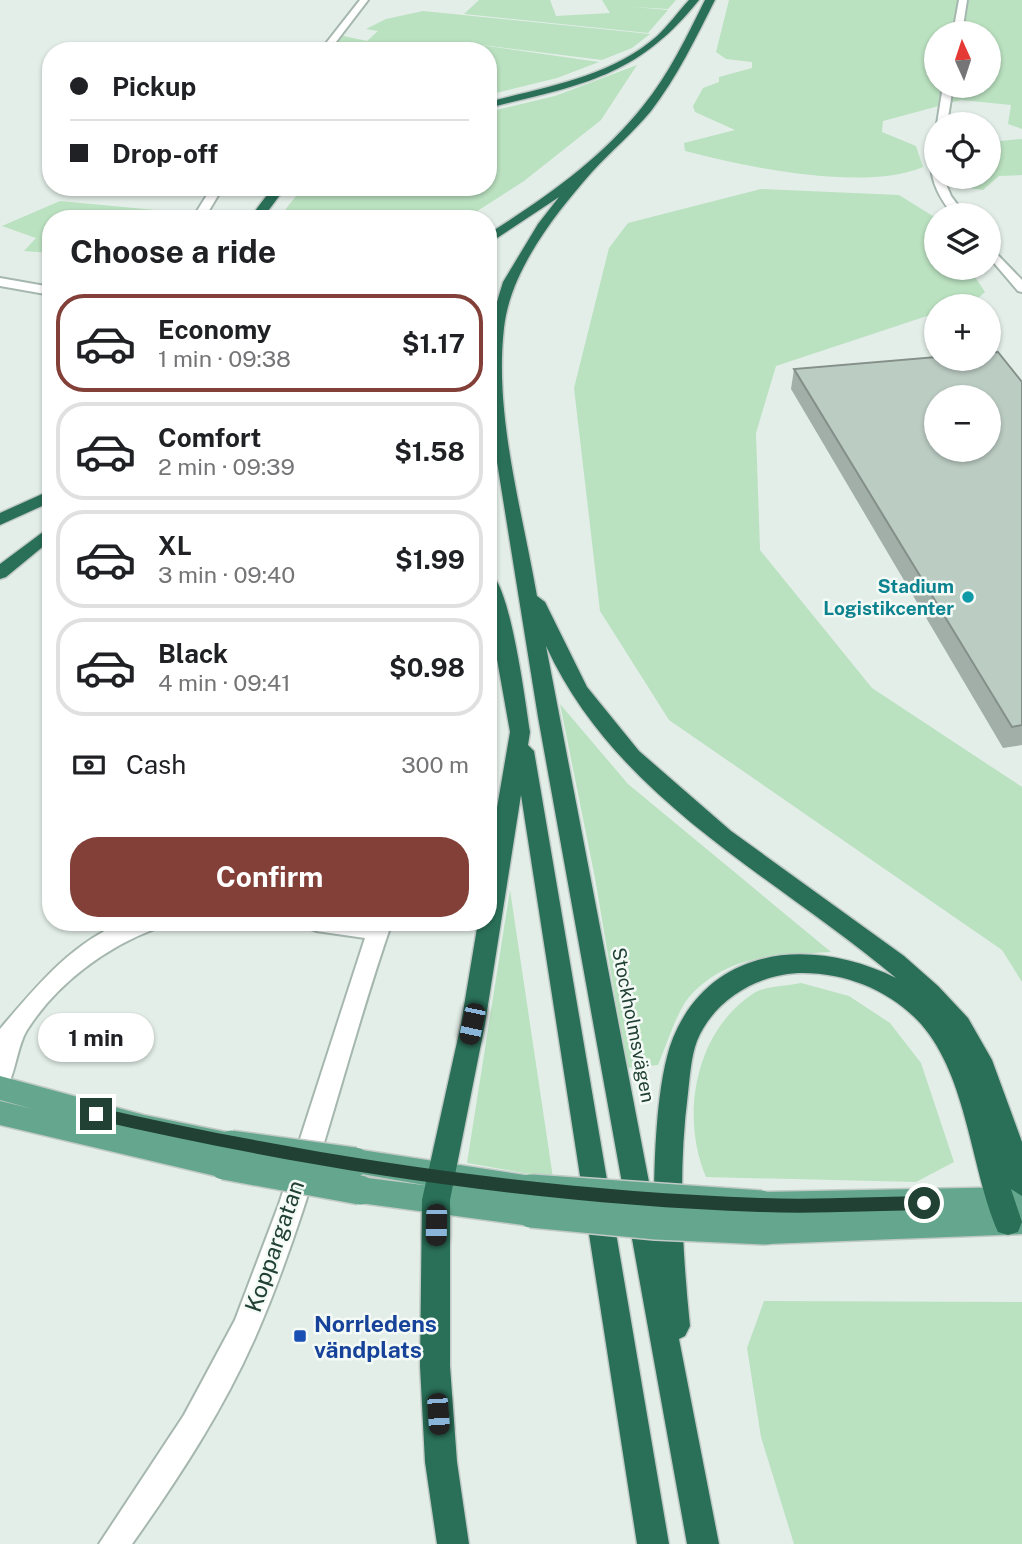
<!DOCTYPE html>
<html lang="en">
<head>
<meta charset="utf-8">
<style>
  :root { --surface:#fff; --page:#f2f2f2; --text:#202124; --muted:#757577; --line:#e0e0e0; --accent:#834039 }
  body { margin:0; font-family:"Public Sans",sans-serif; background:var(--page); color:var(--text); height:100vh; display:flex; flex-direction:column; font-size:26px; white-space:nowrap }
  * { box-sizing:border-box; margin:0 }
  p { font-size:23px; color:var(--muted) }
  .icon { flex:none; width:38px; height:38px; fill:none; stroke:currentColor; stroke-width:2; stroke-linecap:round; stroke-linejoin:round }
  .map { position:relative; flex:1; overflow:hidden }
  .details { position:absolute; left:42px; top:210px; width:455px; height:721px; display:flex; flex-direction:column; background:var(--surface); border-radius:28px; box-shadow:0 2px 5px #0004 }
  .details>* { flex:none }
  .banner { position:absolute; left:42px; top:42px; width:455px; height:154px; border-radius:28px; box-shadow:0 2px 5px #0004; display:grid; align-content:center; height:154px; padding:0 28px; background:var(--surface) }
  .needle { width:46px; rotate:357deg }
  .controls { position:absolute; left:924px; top:21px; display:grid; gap:14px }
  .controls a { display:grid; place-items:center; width:77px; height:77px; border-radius:50%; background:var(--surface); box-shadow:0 2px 5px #0004; font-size:35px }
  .end { position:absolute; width:32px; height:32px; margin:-16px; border:9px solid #214135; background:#fff; box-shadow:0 0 0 4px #fff }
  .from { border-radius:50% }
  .bubble { position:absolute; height:49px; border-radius:24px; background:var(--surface); box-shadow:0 2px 5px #0004; font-size:23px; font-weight:700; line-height:49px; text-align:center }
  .car { position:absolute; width:21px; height:42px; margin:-21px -10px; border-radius:9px; box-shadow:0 0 5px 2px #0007; background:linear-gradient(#222 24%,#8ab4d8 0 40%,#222 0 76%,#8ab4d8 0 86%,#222 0) }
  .banner b { display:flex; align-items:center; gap:24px; height:66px; font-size:26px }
  .banner b+b { border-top:2px solid var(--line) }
  .banner i { width:18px; height:18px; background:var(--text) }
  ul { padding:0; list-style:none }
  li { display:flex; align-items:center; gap:21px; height:98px; margin:0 14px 10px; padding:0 14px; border:4px solid var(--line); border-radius:28px }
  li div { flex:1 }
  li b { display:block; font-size:26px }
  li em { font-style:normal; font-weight:700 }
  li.on { border-color:var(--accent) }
  li>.icon { width:63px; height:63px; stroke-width:1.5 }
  h2 { padding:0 28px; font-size:32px; line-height:84px }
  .pay { display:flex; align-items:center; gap:18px; height:77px; padding:0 28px; font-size:26px }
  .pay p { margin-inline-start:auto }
  .cta { display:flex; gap:14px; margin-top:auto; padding:14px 28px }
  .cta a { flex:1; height:80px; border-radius:28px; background:var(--accent); color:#fff; font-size:28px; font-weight:700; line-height:80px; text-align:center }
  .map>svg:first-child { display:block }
  .green { fill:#bae1c0; fill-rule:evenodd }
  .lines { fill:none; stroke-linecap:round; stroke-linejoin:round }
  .minor-casing { stroke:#a5b7af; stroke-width:4 }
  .major-casing { stroke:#c1cac6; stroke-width:3 }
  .highway-casing { stroke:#c1cac6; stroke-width:3 }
  .minor { fill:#fff; fill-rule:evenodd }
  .major { fill:#64a78e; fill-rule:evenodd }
  .highway { fill:#2a7059; fill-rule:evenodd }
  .major-bridge-casing { stroke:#c1cac6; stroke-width:32; stroke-linecap:butt }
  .major-bridge { stroke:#64a78e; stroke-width:29 }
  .wall { fill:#a1afa8 }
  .building { fill:#bbccc3; stroke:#838f88; stroke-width:2; fill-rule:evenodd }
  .route { fill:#214135 }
  .culture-dot { fill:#0f9aa8; stroke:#f4faf6; stroke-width:2.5 }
  .transit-dot { fill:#1a4fb4; stroke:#f4faf6; stroke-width:2.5 }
  .labels { text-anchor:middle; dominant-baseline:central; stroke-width:5; stroke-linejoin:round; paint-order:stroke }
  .culture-label { font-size:19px; font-weight:bold; fill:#0d838f; stroke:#f4faf6; text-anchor:end }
  .street-label { font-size:19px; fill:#214135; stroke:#f4faf6 }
  .near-street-label { font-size:23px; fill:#214135; stroke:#f4faf6 }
  .near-transit-label { font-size:23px; font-weight:bold; fill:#164399; stroke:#f4faf6; text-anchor:start }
</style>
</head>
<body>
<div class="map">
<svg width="1022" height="1544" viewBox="0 0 1022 1544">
  <rect width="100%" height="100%" fill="#e3eee8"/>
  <path class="green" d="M479,0H550L556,16L610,13L602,0H676L668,9L633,7L668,10L648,33L464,14Z
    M729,0H1022V129L1008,124L1011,105L961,100L883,121L882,132L916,146L923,167C864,192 746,167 685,151L684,143L735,130L695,112L693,106L703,88L719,82V77L752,68V62L726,59L716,52ZM936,33H989V86H936Z
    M423,11L650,34L632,48L602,60L459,42L599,62L557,78L488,95V51H330L339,35L367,41L378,31L366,29L386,19Z
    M637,65L601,120L524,181L465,219H278L303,187H488V112L555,96Z
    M1022,139V175L999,176L983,190L969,188L959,177H989V142Z
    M761,189L899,195L936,218V268H969L985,292L969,306H936V313L776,366L756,433L760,550L872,688L1022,787V982L1002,950L669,720L600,611L574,388L609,248L628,223Z
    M60,201L176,212L173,219H51V253L24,251L36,238L2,226Z
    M560,704L628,784L831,952C778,955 728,954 690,996C677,1010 666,1047 658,1065L627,1068L595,878Z
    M510,890L553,1178L467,1163Z
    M801,983L849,996L890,1023L921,1063L954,1162L916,1182L706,1177C680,1116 695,1031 754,993C765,986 788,986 801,983Z
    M764,1301L1022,1302V1544H794L761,1437L747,1348Z"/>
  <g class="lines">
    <g class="minor-casing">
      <path id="minor" d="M360,0H368L329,51H320Z
        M959,0H967L962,33H953Z
        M943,86H953L947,124H937Z
        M936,156V177H943L951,196L965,215H953C940,198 930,182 931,159Z
        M212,187H223L204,219H192Z
        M989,246L1022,280V292L1018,291L989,257Z
        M0,278L51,287V295L0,286Z
        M124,922H160L157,928C106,947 57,983 27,1030C18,1044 16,1069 8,1085L0,1088V1029C35,988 72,942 124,922Z
        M305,922H392C344,1060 313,1206 254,1340C222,1412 178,1479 132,1544H99L184,1415L235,1320L279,1204L365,938L316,931L308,928Z"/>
    </g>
    <g class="major-casing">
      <path id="major" d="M0,1076L144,1115L231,1133L240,1136L244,1145L240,1154L234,1156L237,1165L234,1174L224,1178L0,1125V1101L33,1109L0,1100Z
        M355,1149L531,1176L541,1180L545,1189L541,1198L534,1201L541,1204L545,1213L541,1222L531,1226L360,1203L350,1199L346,1190L350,1181L360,1177L430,1186L345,1171L342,1162L345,1153Z
        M1022,1187V1234L767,1244L757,1240L753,1230L757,1220L763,1218L751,1214L747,1205L751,1196L761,1192Z"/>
    </g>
    <g class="highway-casing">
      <path id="highway" d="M689,0H699C637,78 580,85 488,108V102C545,87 610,77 656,37C668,26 678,12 689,0Z
        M705,0H715C696,38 677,77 651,111C633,133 611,151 592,172C555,214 510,271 504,328C494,415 522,510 537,596L545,602L587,687L639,751L731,831L904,956L938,986L968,1018L992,1060L1022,1142V1196L1011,1189L1022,1222L1018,1232L1008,1235L998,1232C970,1167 968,1078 921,1024C891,991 847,973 803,973C760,973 714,999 697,1041C691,1057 690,1076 688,1093C678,1171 682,1248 690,1326L685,1336L679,1339L719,1544H687L538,717L488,406L490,325L503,282L538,224L559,197L488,244V234C545,198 601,159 643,106C669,74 687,36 705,0ZM546,646C617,800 772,874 896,978C815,938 712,943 673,1038C656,1080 654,1163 654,1208Z
        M273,187H286L262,219H249Z
        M51,490V502L0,525V513Z
        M51,526V540L6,577L0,579V564Z
        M488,572C510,578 526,707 530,732L528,745L534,751L669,1544H637L521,795L485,1024L450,1200V1366L457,1462L469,1544H437L425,1462L420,1366L422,1200L461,1024L478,922H488V860L510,732L488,609Z"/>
    </g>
    <use href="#minor" class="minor"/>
    <use href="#major" class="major"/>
    <use href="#highway" class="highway"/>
    <g class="major-bridge-casing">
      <path id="major-bridge" d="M231,1145L355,1162
        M224,1165L360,1190
        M531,1189L761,1205
        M531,1213L656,1225L767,1230"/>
    </g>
    <use href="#major-bridge" class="major-bridge"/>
  </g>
  <path class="wall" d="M794,369L1022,382V745L1003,748L791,389Z"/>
  <path class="building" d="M998,352L1022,382V725L1012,727L794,369L936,357V359H989V353ZM936,397H989V450H936Z"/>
  <path class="route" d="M96,1107C314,1157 537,1190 760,1198C814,1200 869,1197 924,1196L931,1203L924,1210C869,1211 814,1214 760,1212C536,1204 314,1170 96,1120L89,1114Z"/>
  <circle class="culture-dot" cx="968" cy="597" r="7"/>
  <rect class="transit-dot" x="293" y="1329" width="14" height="14" rx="3.5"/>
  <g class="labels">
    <g class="culture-label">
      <text x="954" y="586">Stadium<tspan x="954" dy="22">Logistikcenter</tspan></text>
    </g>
    <g class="street-label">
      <text transform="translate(634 1025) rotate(79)">Stockholmsvägen</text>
    </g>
    <g class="near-street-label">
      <text transform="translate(274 1246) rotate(-71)">Koppargatan</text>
    </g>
    <g class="near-transit-label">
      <text x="314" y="1323">Norrledens<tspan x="314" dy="26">vändplats</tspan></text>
    </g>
  </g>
</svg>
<div class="controls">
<a><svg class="needle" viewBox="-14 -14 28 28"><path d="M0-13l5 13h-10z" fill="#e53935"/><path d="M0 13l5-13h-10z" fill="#757577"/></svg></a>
<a><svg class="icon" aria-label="locate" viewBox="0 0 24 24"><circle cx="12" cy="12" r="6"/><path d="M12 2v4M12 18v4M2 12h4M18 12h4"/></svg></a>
<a><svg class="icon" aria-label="layers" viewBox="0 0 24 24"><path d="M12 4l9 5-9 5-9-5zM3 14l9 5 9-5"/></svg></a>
<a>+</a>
<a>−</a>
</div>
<i class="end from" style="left:924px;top:1203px"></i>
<i class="end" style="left:96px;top:1114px"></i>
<div class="bubble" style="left:38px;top:1013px;width:116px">1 min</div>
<i class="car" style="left:472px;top:1024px;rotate:192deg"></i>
<i class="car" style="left:436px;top:1225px;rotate:181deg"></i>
<i class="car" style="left:438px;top:1414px;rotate:176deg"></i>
<div class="banner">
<b><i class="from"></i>Pickup</b>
<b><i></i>Drop-off</b>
</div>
<section class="details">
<h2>Choose a ride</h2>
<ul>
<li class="on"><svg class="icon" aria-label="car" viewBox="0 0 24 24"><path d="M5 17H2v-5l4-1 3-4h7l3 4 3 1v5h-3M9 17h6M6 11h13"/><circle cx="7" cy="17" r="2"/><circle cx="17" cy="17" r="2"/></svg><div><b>Economy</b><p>1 min · 09:38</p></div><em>$1.17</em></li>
<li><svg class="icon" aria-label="car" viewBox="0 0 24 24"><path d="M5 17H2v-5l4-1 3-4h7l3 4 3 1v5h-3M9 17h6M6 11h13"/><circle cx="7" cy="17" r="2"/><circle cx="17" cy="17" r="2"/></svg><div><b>Comfort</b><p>2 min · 09:39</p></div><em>$1.58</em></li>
<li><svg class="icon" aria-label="car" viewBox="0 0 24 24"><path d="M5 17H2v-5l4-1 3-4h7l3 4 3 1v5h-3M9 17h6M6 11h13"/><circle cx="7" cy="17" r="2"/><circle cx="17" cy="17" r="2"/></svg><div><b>XL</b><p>3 min · 09:40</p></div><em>$1.99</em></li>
<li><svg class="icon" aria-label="car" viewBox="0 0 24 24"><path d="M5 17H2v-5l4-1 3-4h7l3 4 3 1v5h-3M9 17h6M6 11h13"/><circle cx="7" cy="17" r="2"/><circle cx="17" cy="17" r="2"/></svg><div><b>Black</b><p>4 min · 09:41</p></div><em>$0.98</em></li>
</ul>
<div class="pay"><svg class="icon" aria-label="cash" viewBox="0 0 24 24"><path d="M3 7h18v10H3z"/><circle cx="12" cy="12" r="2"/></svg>Cash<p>300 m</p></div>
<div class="cta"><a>Confirm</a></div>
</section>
</div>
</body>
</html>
